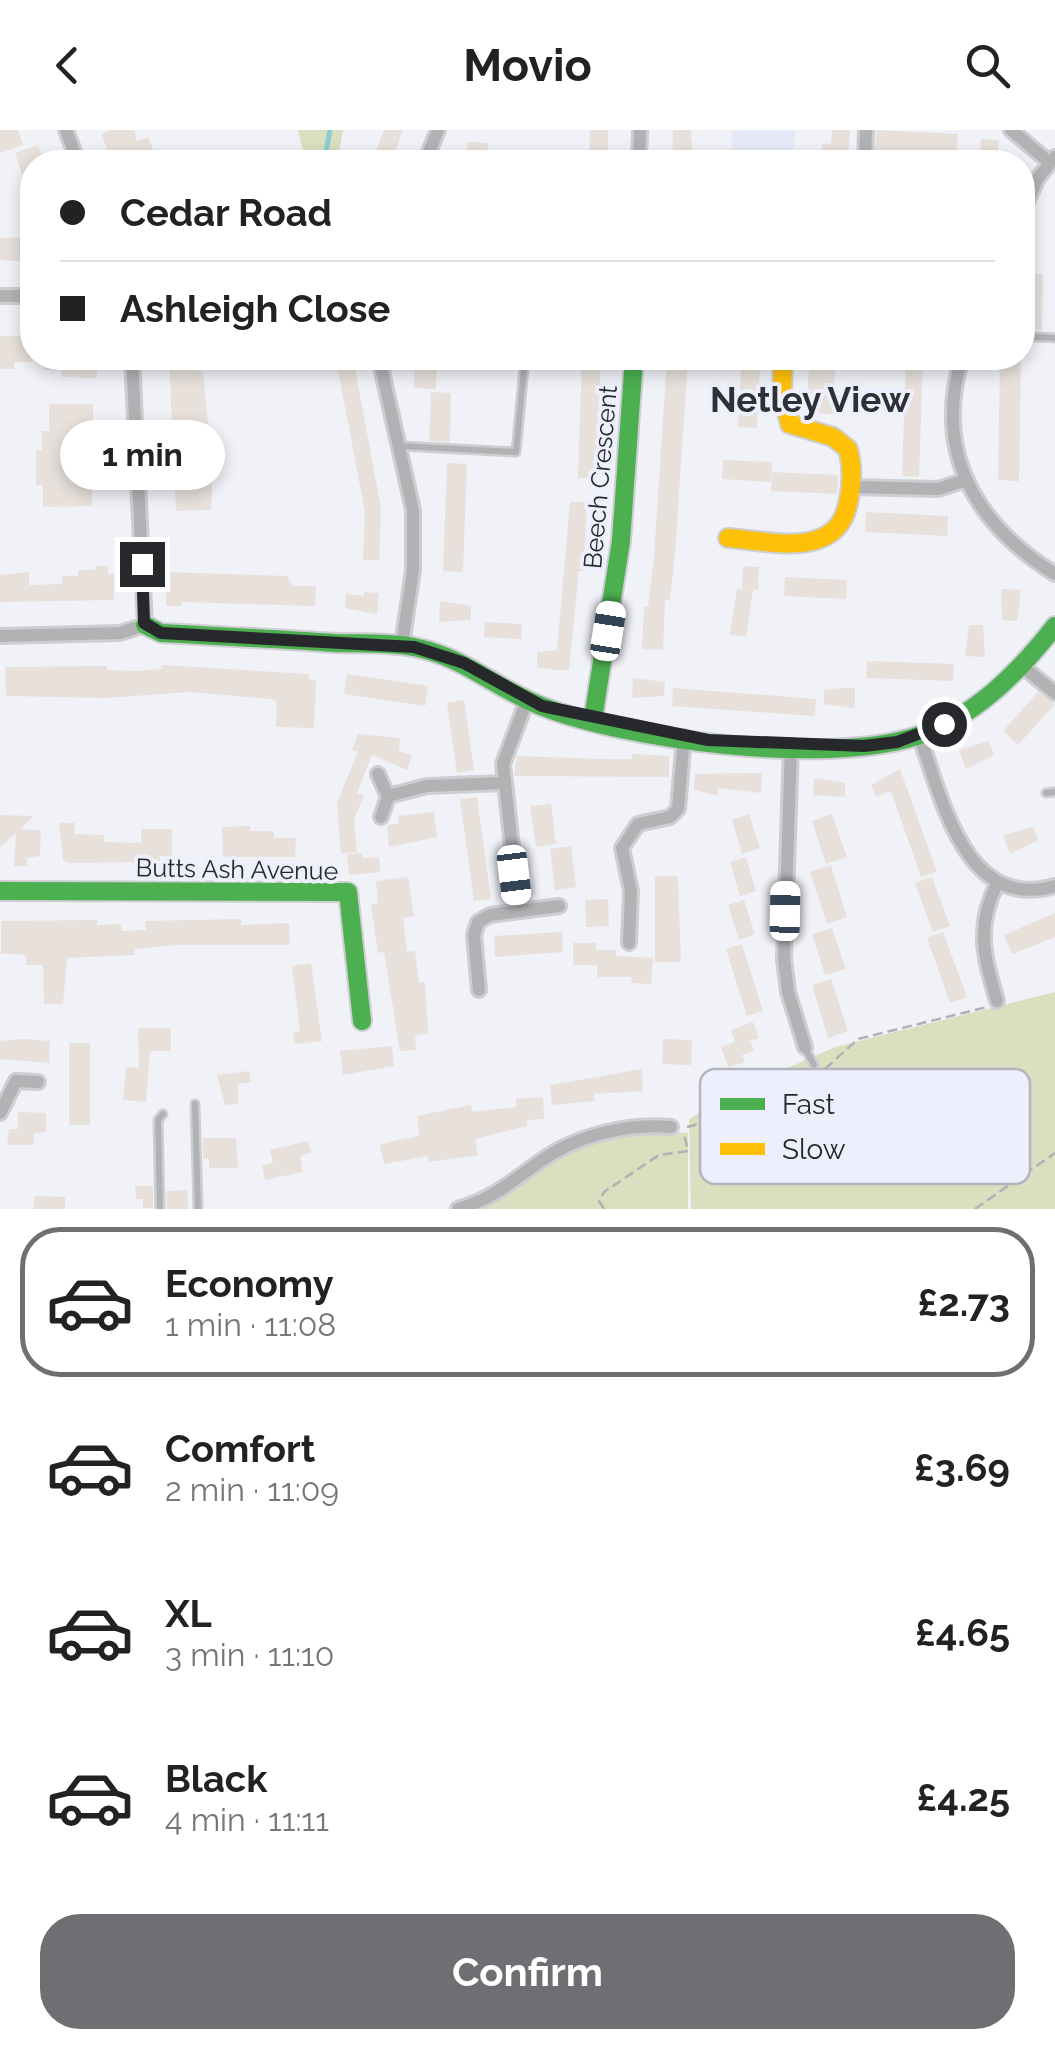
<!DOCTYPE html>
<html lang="en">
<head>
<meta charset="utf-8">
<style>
  :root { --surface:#fff; --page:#f2f2f2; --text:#222; --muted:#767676; --line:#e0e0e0; --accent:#6d6f73 }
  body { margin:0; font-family:Raleway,sans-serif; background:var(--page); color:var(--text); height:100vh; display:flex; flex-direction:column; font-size:38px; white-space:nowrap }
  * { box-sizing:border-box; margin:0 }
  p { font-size:32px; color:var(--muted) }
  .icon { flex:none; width:55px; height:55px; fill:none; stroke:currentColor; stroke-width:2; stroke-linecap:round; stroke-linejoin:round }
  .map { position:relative; height:1079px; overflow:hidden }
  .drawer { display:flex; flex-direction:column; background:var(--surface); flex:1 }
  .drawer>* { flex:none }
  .banner { position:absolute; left:20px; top:20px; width:1015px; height:220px; border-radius:40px; box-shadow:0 5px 15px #0003; display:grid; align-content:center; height:220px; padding:0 40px; background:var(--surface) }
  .end { position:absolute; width:45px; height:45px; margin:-22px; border:12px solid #27282c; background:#fff; box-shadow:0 0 0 5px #fff }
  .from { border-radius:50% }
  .bubble { position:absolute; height:70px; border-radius:35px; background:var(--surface); box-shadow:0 5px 15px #0003; font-size:32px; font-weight:700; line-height:70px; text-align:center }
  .car { position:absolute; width:30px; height:60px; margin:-30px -15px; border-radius:12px; box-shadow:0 0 8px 2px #0007; background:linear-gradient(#fff 24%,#345 0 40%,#fff 0 76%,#345 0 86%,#fff 0) }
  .banner b { display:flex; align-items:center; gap:35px; height:95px; font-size:38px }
  .banner b+b { border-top:2px solid var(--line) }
  .banner i { width:25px; height:25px; background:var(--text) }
  ul { padding:18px 0 0; list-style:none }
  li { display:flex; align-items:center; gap:30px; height:150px; margin:0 20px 15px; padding:0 20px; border:5px solid transparent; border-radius:40px }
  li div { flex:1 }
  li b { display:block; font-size:38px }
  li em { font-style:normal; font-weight:700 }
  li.active { border-color:var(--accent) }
  li>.icon { width:90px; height:90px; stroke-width:1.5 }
  .cta { display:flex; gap:20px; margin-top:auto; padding:20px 40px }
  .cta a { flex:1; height:115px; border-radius:40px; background:var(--accent); color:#fff; font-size:40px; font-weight:700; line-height:115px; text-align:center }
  header { display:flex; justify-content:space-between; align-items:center; height:130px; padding:0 40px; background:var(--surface); font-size:45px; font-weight:700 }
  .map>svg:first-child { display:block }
  .built { fill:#e5e8f6 }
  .green { fill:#d9dfbf }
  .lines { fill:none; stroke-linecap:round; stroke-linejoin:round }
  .stream { stroke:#8fccd0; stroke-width:5 }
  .building { fill:#e7e0db }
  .lane-casing { stroke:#cdced2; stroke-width:11 }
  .street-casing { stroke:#cdced2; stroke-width:18 }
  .fast-casing { stroke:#cdced2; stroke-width:22 }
  .slow-casing { stroke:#cdced2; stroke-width:22 }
  .path { stroke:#afb1b3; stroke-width:2.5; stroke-dasharray:10 5; stroke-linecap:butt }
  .lane { stroke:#b1b2b4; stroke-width:6 }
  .street { stroke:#b1b2b4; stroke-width:12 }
  .fast { stroke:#4caf50; stroke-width:18 }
  .slow { stroke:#ffc107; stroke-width:18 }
  .route { stroke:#27282c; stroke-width:12 }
  .labels { text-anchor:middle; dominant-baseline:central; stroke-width:8; stroke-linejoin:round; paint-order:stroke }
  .street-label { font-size:25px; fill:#27282c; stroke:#edf0fc }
  .district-label { font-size:35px; font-weight:bold; fill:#2e3039; stroke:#edf0fc }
  .key { fill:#edf0fc; stroke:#b2b4be; stroke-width:2.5 }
  .key-label { font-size:28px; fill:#27282c }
</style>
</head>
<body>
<header><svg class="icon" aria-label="back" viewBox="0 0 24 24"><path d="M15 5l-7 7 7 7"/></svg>Movio<svg class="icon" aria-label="search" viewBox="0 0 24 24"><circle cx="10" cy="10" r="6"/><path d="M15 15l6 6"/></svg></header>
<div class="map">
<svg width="1055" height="1079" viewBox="0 0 1055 1079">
  <rect width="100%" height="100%" fill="#f0f2f8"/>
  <path class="built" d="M732,0H795L793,32H731Z"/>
  <path class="green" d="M298,0H343L337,32H298L305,29Z
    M1055,862V1079H691L689,989L736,961L835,917Z
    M648,1000L688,1003V1079H475C504,1072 517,1052 541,1036C571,1015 613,1007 648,1000Z"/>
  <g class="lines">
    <path class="stream" d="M324,32L330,0"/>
  </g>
  <path class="building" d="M0,0H18L23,15L0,23Z
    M110,0H134L137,11L148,7L158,32H112L101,4Z
    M384,0H403L391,32H372Z
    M590,0H608V32H589Z
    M673,0H691L693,32H672Z
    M832,0H850L848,32H821L822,14H831Z
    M876,0L958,4L956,25L875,21Z
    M981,9L999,10L997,32H980Z
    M467,12L488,13L487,32H466Z
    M38,15L43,29L32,32L30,69L15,23Z
    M32,107V132L0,130V108Z
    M1022,144H1043L1042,200L1022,199Z
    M0,206H32V232H14V239H0Z
    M43,228H97V248L62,247V240H43Z
    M169,228H196L197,241H203L208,294H201V331L205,339H213L211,380L176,381Z
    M347,228H353L381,378L379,430H363L365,382L336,230Z
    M415,228H437L436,259L414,258Z
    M582,228H601L596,348H578Z
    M667,228H688L675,423L670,470H665L663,520L642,519L644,477H648L654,427Z
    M809,228L835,232L833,284L807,283Z
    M906,228H923L919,347L902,346Z
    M1000,228H1021L1019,351L998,350Z
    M741,237L760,238L757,298L738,297Z
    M431,262L451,263L450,312L429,311Z
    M49,274H93L92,376L43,377V355H36V320H42V301H49Z
    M723,330L772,332L771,352L722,349Z
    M447,333L467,334L463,442L443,441Z
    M772,342L838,345L837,364L771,361Z
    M570,372H587L584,441H579L569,540H555L537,537V522L557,520Z
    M866,382L948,386L947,406L865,402Z
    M95,436H108V444H114V470L0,472V445L29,442V455L62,454V446H78V440H95Z
    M743,436L759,437L758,460L742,459Z
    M166,442L287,446L293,456H316L315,476L182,472V476H166Z
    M785,447L847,450L846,469L784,466Z
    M737,459L753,460L746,506L730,505Z
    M1001,459L1021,460L1017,491L1002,490Z
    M364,462L379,463L377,484L345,478L346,464L364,466Z
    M440,471L471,476V490L439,492Z
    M485,492L522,494L521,509L484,507Z
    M969,495H983L985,527L965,526Z
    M867,531L954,534L953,551L866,548Z
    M162,535L309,544V550L316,551L314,598L276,597L277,572L271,569L190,562L106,568L6,566L5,537L107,536V540L136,541L162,539Z
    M347,544L428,556L425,576L344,564Z
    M633,548L665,552L664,566L632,568Z
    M673,558L816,569L815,586L672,576Z
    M841,558H855V578L824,574V560Z
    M1038,562L1055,574L1018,615L1003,601Z
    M464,570L474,640L457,643L447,573Z
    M358,604L400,608L399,621L412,626L407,640L372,625L357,663L364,666L354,689L357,722L341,723L337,673L358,622L352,620Z
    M989,611L994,625L966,639L959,620Z
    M632,624L669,626V647L514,646L517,626L603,629H632Z
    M900,639L937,742L921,747L891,661L876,667L871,655Z
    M748,643H762L761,663L718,658V666L694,660L695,644Z
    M814,648L845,653V667L813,665Z
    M477,667L491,769L474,771L460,669Z
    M551,674L556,714L536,717L530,676Z
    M434,682L437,707L389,717L387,695L399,693L398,686Z
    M749,684L760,718L742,724L732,690Z
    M832,684L847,727L826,734L812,691Z
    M0,685L34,686L20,699L41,700L40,726L27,728V736H14L16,703L0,717Z
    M59,693H75L74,704L104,705V712L141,713V699H172V726H160V732L69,733L63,730Z
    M250,696V701H274V708H296L295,727H223L222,697Z
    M1033,697L1038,710L1010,724L1003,705Z
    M571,716L576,757L555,760L550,719Z
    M362,723L363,728L379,727L380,742L349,745L347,724Z
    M746,727L756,761L740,766L730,732Z
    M831,735L847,787L827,794L810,742Z
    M655,746H678L681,832H655Z
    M408,747L414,786L403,788L407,822L415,821L419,853L425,852L428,903L415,906L416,920L400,921L384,822L378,823L371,774L378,773L376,751Z
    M932,747L950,796L933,802L915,753Z
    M608,769L609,796L586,797L585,770Z
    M744,770L755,804L739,810L728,775Z
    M1055,783V807L1012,824L1004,805Z
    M241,789V795L289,793L290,815H176L135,819V825L67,828L63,874H44L43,835H26V826L20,824H1V791L97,790V795L121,794V801L146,800L145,791Z
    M832,798L846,839L825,845L812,804Z
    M562,802L563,822L495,827L494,806Z
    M943,802L967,867L950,873L927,808Z
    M573,813H596V820H616V826L653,828L651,854L631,853L632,847H597V835H573Z
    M742,814L763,881L747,886L726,819Z
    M311,833L322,911L295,914L293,903L300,902L292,836Z
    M831,849L848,901L828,908L812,855Z
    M753,892L759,908L750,911L754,921L742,925L745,932L728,937L721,917L735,912L731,900Z
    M138,898H171V921H150L146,972L123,970L126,937L139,938Z
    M24,909L50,911L49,933L0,929V911Z
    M663,909L692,910L691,935L662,934Z
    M69,913H90V995H69Z
    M392,916L394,936L343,945L340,921Z
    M642,939L643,961L594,964L595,971L552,975L550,955Z
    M249,941L251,952L238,954V974L225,975L217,945Z
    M543,967L544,989L527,990V996L475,1009L478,1025L429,1032L428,1026L384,1034L380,1014L419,1006L417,986L471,975L472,982L517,977L516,969Z
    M18,982L46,983V1002L34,1003V1015H7L9,999H18Z
    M203,1008H236L238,1038H209V1029H203Z
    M308,1011L311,1023L300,1026L303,1042L265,1050L262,1035L273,1033L270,1020Z
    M135,1056H153V1078H143V1069H136Z
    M187,1060L188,1079H167L166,1061Z
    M34,1066L65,1067V1079H34Z"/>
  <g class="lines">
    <g class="lane-casing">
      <path id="lane" d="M1022,206L1055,208
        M401,316L516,322L525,228
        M1046,663L1055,662
        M805,918L814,935
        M195,974L198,1079
        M160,1079L158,990L163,984"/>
    </g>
    <g class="street-casing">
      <path id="street" d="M66,0L78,32
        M1011,0L1050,33
        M425,32L438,0
        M639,32L640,0
        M865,32L866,0
        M1022,82L1038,48L1055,27
        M0,166H32
        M379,228L413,380V440L402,515
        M962,228C933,322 976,395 1055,444
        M850,357L938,359L966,350
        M0,506L120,503L145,495L132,228
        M1022,536L1055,563
        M919,605C942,667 964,782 1055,756
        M791,616L784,829L788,862L805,917
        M378,644L388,667L381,687
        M388,666L427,656L503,653
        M519,781L503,634L527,570
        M629,813L631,761L622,718L638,694L670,687L678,679L684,607
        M479,860L474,805L478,792L490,785L559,776
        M997,871C984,826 975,796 998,752
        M0,983L16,951L38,952
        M458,1079C492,1069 510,1053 538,1033C574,1006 627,993 671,997"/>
    </g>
    <g class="fast-casing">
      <path id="fast" d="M145,495L161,503C219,506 277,509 335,513C362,514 392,512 418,518C465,528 497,559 541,576C629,611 823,635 914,607C973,589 1018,543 1055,496
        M593,589L621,411L634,228
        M0,761L348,762L362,891"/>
    </g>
    <g class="slow-casing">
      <path id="slow" d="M728,408C770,411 837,430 848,373C852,356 853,337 848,319L833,307L790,294L782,262L783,228"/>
    </g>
    <path class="path" d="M825,939L858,909L987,877
      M807,944L816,956L809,984
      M687,997L710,991L804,938
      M604,1079L599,1071L604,1062L659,1025L688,1021L684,1004
      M975,1079L1055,1023"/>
    <use href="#lane" class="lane"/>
    <use href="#street" class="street"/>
    <use href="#fast" class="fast"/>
    <use href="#slow" class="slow"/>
  </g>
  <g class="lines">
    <path class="route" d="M142,434L144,493L161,503L414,517L464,533L542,576L708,610L864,616L897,612L944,594"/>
  </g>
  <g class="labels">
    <g class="street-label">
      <text transform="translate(600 347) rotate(-85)">Beech Crescent</text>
      <text transform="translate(237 739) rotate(1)">Butts Ash Avenue</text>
    </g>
    <g class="district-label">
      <text x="810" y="269">Netley View</text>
    </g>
  </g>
  <rect x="700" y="939" width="330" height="115" rx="15" class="key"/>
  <rect x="720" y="968" width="45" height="12" fill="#4caf50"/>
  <rect x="720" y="1013" width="45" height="12" fill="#ffc107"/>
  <g class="key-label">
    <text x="782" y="984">Fast</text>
    <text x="782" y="1029">Slow</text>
  </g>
</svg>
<i class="end from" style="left:944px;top:594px"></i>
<i class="end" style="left:142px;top:434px"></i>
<div class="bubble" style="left:60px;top:290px;width:165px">1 min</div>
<i class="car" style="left:608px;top:501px;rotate:9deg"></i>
<i class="car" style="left:514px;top:745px;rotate:173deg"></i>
<i class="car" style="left:785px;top:781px;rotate:1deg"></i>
<div class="banner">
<b><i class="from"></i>Cedar Road</b>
<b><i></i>Ashleigh Close</b>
</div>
</div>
<section class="drawer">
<ul>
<li class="active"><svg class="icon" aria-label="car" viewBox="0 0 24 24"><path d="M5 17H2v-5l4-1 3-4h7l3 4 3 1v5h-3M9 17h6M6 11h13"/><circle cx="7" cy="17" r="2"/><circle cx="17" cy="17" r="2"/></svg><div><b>Economy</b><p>1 min · 11:08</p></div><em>£2.73</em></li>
<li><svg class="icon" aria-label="car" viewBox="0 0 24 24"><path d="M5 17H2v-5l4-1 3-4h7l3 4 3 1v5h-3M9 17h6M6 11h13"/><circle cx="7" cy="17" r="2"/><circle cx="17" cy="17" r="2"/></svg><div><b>Comfort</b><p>2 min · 11:09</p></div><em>£3.69</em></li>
<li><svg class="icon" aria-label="car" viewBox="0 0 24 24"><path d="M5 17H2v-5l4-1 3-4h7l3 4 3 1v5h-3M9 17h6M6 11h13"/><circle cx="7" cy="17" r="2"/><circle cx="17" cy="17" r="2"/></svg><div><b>XL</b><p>3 min · 11:10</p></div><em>£4.65</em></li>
<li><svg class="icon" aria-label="car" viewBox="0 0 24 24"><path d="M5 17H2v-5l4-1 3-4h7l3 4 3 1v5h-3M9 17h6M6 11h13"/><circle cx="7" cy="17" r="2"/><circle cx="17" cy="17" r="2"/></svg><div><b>Black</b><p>4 min · 11:11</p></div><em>£4.25</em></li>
</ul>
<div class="cta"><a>Confirm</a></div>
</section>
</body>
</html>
